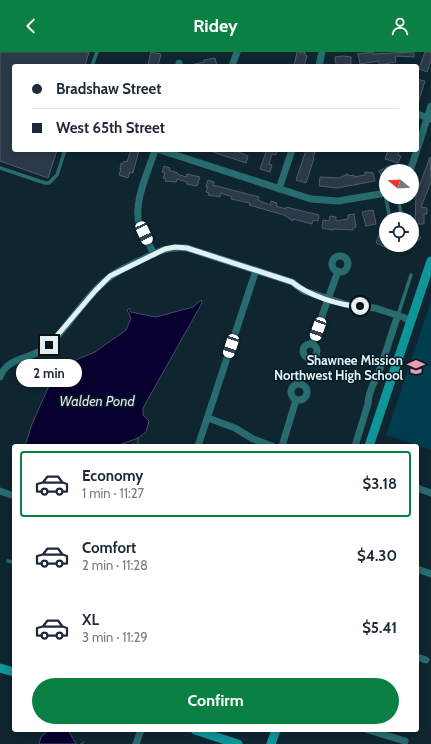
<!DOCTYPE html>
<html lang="en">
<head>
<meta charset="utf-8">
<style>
  :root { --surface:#fff; --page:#f2f2f3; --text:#1f2937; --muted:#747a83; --line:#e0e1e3; --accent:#0b8043 }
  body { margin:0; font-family:Cabin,sans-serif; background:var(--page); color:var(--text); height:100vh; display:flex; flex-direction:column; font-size:15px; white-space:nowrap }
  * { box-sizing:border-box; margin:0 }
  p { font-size:13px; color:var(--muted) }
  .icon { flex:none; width:22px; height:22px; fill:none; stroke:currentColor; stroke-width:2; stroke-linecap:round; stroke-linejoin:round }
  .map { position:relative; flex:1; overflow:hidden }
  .drawer { position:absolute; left:12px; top:392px; width:407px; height:288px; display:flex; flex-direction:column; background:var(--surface); border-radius:4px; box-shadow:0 2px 10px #0003 }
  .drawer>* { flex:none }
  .banner { position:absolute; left:12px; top:12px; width:407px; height:88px; border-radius:4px; box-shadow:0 2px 10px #0003; display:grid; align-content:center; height:88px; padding:0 20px; background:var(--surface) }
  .needle { width:26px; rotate:288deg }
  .controls { position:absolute; left:379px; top:112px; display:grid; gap:8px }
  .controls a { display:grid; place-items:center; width:40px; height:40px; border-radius:50%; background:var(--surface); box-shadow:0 2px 10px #0003; font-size:20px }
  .end { position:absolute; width:18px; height:18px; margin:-9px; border:5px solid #e2f0f6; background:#111; box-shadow:0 0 0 2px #111 }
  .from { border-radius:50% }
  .bubble { position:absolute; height:28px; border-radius:14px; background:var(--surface); box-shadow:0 2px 10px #0003; font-size:13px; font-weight:700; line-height:28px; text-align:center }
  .car { position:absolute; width:12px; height:24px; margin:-12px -6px; border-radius:5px; box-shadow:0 0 3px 1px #0007; background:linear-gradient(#fff 24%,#345 0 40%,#fff 0 76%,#345 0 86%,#fff 0) }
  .banner b { display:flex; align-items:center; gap:14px; height:38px; font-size:15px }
  .banner b+b { border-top:1px solid var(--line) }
  .banner i { width:10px; height:10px; background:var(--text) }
  ul { padding:7px 0 0; list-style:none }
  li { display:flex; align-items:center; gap:12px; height:66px; margin:0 8px 6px; padding:0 12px; border:2px solid transparent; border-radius:4px }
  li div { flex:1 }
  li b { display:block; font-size:15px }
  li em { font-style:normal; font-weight:700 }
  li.current { border-color:var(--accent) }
  li>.icon { width:36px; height:36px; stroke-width:1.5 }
  .action { display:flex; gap:8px; margin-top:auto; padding:8px 20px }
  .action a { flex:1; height:46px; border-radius:24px; background:var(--accent); color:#fff; font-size:16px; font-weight:700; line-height:46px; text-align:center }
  header { display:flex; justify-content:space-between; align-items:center; height:52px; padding:0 20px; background:var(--accent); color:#fff; font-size:18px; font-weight:700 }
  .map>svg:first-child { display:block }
  .green { fill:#023d4f }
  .water { fill:#08002e; stroke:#49486a }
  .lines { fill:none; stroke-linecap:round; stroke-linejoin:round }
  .stream { stroke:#49486a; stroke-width:1.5 }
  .building { fill:#2b3949; stroke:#4e5d6f }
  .lane { stroke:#296c6f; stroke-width:3.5 }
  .street { stroke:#296c6f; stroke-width:7 }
  .secondary { stroke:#10959b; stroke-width:9 }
  .route { stroke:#e2f0f6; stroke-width:5 }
  .labels { text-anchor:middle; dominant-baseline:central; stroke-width:3; stroke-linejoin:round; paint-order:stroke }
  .poi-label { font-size:13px; font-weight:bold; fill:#e2f0f6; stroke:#051d26; text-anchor:end }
  .water-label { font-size:14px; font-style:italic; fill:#dfe1f2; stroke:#051d26 }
</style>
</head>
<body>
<header><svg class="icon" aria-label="back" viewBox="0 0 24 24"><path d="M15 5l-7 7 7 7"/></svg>Ridey<svg class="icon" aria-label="person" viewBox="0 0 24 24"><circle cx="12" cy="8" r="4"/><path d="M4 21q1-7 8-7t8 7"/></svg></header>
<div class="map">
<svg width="431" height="692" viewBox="0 0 431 692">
  <rect width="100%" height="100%" fill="#0f2630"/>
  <path class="green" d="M431,249V398L386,383Z"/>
  <path class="water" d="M201,248L202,251L143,356V363L149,369L146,380L138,386L116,394H25L32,372L57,316L95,300L126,278L131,266L127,258L129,256L131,260L156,265L193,255Z
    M49,678H68L76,692H39L41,685Z"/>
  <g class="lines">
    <path class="stream" d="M138,394V386
      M95,679L97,678
      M81,692L84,690"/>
  </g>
  <path class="building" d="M0,0H89L85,14H14V98H57L48,126L0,109Z
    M151,0L161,2L158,14L148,12Z
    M297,0H305V3L307,4L304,14H294Z
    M373,0V2L414,0V5L395,4L396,10L379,13V9L360,12L358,2Z
    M425,0H431V9L427,20L419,17Z
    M343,4L351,5V12L336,13L335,5Z
    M215,6L217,14H196L195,12L204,10V8Z
    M417,27L425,29L418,51H417Z
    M131,98H139L133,121L130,120L128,126L119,123L121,117H120L121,111L123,112L124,109L127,110Z
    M207,98H234L248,104L246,111Z
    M262,98H277L276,103L272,102L269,112L272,113L270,120L260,117L266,100Z
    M306,98L315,100L313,106H314L306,131L296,128Z
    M388,98H400L398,103L401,104L398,111L385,107Z
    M430,105L431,130L421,155L427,156V162H424V172H415L416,143Z
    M391,113L394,119H386V117V135L379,119Z
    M164,114L170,116L169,118L178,121L177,122L186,125L187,122L200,125L197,134L187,132V130L177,127L176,130L165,129L166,127L163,126L165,121L162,120Z
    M365,120L373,121L375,129L337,136L319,134L320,125L339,126L348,122V124L354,123V125L365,123Z
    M208,128L214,130L213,133L259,145L258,148L260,149L270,153L271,149L277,151L276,154L286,157V155L319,163L318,169L313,168L312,172L293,167V169L284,163L249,153L250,151L231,147L232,145L221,141L220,145L208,143L209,141L206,140L208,135H206Z
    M373,158L376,172L366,174L362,160Z
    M354,162L356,175L353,176V178L333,177V178L322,176L323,168L329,169L330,164L336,165V169L348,167V163Z
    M412,174L421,186L412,193Z
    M380,180L386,183V193H393L391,198L376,191Z"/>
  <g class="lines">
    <path class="lane" d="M92,14L97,0
      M0,116L45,131H49L57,123L65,98
      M385,142L390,167
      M398,145L402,167
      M398,263L411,223
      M8,509L14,510"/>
    <path class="street" d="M179,11L180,14
      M232,14L237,0
      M319,14L322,0
      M417,62L431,67
      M160,98L311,147L338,149L386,141
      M417,98L431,54
      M410,119L417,98
      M279,137L292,98
      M154,202C149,192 143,181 139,171C133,150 149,118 155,98
      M332 212a8 8 0 1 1 16 0a8 8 0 1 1-16 0Z
      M303 299a7 7 0 1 1 14 0a7 7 0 1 1-14 0Z
      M312,292L338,219
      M0,325C8,303 34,308 49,293C70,273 84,246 106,228C116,219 129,214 141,208C156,200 169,194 187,196L292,230L304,239L351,254L375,256L403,265L410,269
      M291 340a8 8 0 1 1 16 0a8 8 0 1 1-16 0Z
      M208,366L235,376L253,387L272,394
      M198,394L256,218
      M282,394L296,348
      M355,394L368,352C368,338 377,327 381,314C387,297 392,280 398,263
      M417,436L431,441
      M0,439L14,444
      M417,517L431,522
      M417,605L426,608
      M368,678L405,689
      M136,692L141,678"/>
    <path class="secondary" d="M369,394L431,209
      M0,616L14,620
      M195,678L238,692
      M271,692L276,678"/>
  </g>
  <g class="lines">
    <path class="route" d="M49,293L95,239L110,224L165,197L175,195L187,196L292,230C308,243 339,254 360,254"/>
  </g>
  <defs>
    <g id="school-bare" transform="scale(1.38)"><path d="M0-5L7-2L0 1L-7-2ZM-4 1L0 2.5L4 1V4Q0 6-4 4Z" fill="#f09ab5" stroke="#051d26" stroke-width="2.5" paint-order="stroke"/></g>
  </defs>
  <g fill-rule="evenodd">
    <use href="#school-bare" x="416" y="315"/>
  </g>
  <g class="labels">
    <g class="poi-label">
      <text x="403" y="308">Shawnee Mission<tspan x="403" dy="15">Northwest High School</tspan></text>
    </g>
    <g class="water-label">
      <text x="97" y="349">Walden Pond</text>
    </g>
  </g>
</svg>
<div class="controls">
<a><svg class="needle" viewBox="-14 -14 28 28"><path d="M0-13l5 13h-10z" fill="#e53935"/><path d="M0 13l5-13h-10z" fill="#747a83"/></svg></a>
<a><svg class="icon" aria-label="locate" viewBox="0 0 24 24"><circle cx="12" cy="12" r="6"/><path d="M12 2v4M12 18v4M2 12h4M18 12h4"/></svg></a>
</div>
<i class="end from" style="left:360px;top:254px"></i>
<i class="end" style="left:49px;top:293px"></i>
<div class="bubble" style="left:16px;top:307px;width:66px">2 min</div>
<i class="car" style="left:144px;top:181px;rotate:155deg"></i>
<i class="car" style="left:318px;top:277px;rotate:200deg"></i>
<i class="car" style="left:231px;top:294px;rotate:198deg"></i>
<div class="banner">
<b><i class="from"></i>Bradshaw Street</b>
<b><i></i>West 65th Street</b>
</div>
<section class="drawer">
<ul>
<li class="current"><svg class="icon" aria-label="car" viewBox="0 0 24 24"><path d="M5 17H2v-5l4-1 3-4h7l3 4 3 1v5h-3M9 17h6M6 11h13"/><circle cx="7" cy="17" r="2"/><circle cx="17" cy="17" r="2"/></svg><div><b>Economy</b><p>1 min · 11:27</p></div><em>$3.18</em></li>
<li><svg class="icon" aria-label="car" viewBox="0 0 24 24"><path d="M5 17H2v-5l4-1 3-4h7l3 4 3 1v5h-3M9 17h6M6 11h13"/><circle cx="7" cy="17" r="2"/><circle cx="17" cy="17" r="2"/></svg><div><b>Comfort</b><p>2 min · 11:28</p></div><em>$4.30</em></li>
<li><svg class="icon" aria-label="car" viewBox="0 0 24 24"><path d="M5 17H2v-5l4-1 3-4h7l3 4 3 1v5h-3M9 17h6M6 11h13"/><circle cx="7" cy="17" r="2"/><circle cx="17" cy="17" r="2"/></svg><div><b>XL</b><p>3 min · 11:29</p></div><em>$5.41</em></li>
</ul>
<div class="action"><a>Confirm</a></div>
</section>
</div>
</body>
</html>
